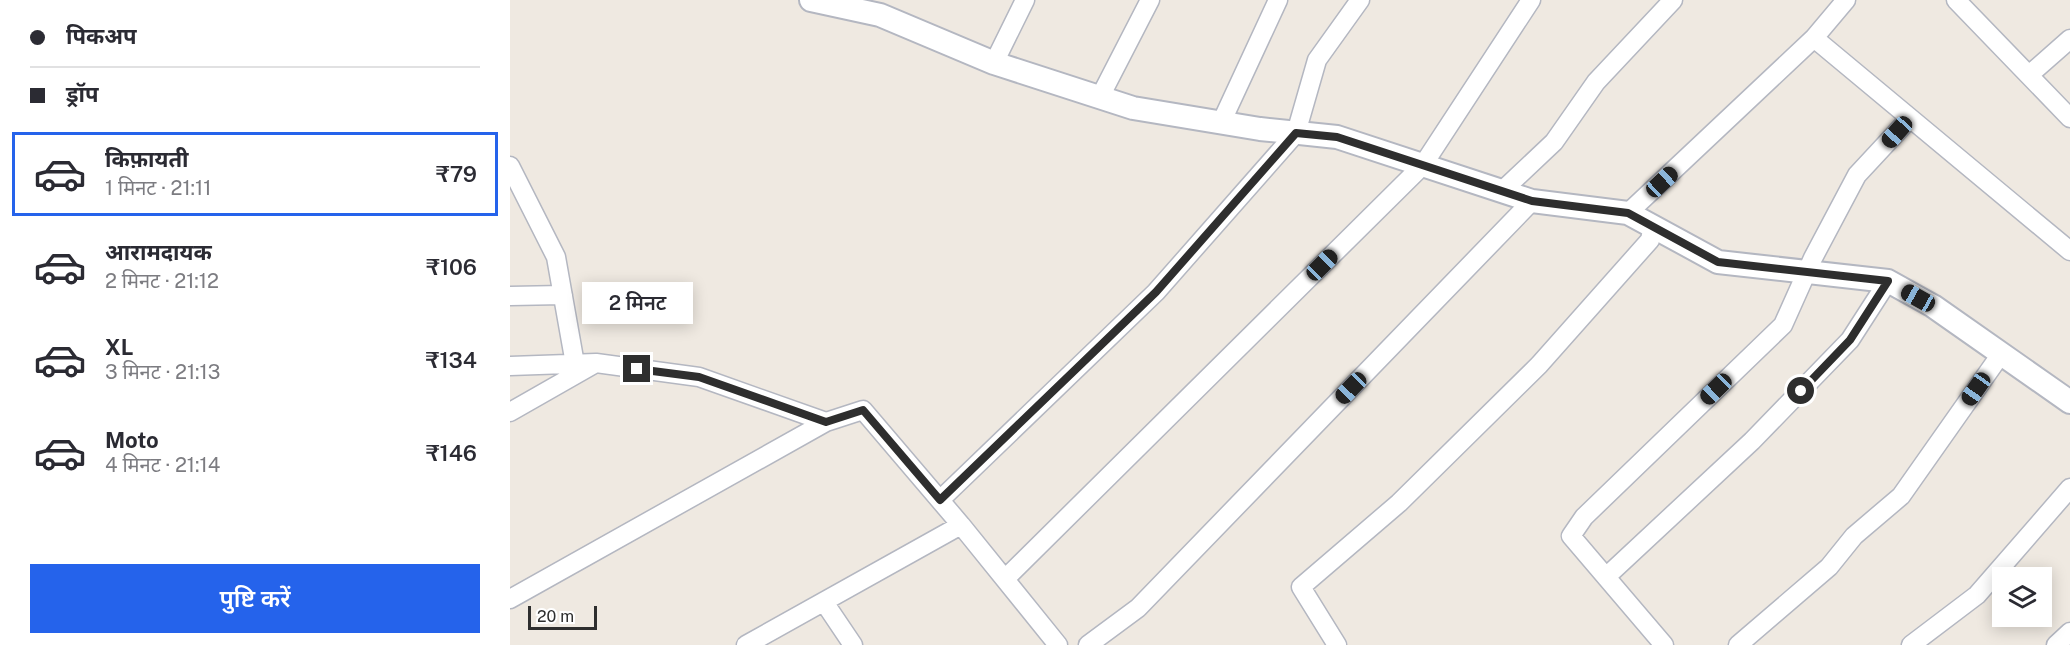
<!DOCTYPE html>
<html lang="hi">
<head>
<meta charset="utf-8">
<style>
  :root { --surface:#fff; --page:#f2f2f3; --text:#2b2b33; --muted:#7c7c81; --line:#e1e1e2; --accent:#2563eb }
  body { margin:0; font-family:"Public Sans","Noto Sans Devanagari",sans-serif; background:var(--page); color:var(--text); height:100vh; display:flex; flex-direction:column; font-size:22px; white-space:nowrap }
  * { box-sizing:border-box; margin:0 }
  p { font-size:20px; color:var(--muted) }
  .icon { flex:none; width:33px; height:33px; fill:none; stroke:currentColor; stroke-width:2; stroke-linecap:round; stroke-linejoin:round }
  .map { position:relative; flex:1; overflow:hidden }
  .drawer { display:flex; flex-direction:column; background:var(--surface); width:510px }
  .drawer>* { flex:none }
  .banner { display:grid; align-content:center; height:132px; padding:0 30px; background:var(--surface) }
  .tools { position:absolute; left:1482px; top:567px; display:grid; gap:12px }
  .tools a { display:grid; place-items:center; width:60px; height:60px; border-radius:0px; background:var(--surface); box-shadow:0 3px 15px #0003; font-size:30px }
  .scale { position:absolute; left:18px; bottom:15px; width:69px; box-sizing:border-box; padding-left:6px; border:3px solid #2e2e2e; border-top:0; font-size:16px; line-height:21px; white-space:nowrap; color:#2e2e2e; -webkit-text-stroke:4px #fff; paint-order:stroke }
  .end { position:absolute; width:27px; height:27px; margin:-14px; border:8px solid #2e2e2e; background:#fff; box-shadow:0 0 0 3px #fff }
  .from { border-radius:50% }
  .bubble { position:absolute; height:42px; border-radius:0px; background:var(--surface); box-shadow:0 3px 15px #0003; font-size:20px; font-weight:600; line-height:42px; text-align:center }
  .car { position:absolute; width:18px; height:36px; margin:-18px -9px; border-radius:8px; box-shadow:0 0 4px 2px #0007; background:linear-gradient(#222 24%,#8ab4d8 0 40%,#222 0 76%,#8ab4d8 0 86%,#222 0) }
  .banner b { display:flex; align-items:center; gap:21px; height:57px; font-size:22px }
  .banner b+b { border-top:2px solid var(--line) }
  .banner i { width:15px; height:15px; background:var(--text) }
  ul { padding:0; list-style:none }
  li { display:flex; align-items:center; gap:18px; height:84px; margin:0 12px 9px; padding:0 18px; border:3px solid transparent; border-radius:0px }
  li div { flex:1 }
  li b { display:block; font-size:22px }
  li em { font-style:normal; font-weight:600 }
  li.selected { border-color:var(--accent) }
  li>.icon { width:54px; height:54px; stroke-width:1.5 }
  .action { display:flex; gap:12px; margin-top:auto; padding:12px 30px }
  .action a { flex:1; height:69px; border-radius:0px; background:var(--accent); color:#fff; font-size:24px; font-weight:600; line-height:69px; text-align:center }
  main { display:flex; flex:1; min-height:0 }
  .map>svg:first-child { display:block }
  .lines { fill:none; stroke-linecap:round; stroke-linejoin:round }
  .minor-casing { stroke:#b4b7c1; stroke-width:21 }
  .tertiary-casing { stroke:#b4b7c1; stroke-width:26 }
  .minor { stroke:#fff; stroke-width:18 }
  .tertiary { stroke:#fff; stroke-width:22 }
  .route { stroke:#2e2e2e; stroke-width:8 }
</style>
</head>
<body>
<main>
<section class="drawer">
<div class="banner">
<b><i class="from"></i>पिकअप</b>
<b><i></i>ड्रॉप</b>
</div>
<ul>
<li class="selected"><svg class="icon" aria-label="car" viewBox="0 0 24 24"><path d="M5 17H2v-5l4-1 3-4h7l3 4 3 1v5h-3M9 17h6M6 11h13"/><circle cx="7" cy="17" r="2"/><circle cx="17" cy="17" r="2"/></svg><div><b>किफ़ायती</b><p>1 मिनट · 21:11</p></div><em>₹79</em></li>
<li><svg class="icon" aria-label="car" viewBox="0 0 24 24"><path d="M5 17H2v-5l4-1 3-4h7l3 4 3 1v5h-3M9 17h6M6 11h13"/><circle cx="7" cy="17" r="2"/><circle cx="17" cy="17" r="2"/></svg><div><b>आरामदायक</b><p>2 मिनट · 21:12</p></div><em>₹106</em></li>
<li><svg class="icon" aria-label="car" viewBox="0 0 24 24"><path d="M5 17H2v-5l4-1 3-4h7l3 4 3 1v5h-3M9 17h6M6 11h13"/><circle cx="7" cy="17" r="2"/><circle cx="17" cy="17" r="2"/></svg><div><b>XL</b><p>3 मिनट · 21:13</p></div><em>₹134</em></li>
<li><svg class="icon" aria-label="car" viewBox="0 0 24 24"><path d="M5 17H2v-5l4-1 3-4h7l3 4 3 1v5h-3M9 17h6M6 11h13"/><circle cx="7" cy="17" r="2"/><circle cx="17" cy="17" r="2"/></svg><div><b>Moto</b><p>4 मिनट · 21:14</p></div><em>₹146</em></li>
</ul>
<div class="action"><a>पुष्टि करें</a></div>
</section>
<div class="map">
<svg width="1560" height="645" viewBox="0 0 1560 645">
  <rect width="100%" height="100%" fill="#efe9e1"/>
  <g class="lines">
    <g class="minor-casing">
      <path id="minor" d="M1336,0L1304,38L1560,251
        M1446,0L1560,118
        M484,63L515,0
        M1519,75L1560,39
        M590,97L640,0
        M711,123L768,0
        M0,166L46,257L65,364
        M992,191L1044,142L1086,82L1163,0
        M1118,213L1304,38
        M0,296L53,295
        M86,363L189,377L316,422L353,410L451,525L236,645
        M0,366L86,363L0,412
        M430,500L646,292L786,133L807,60L850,0
        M451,525L548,645
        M1096,577L1242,441L1340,340L1378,281
        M495,579L913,165L1021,0
        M0,599L316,422
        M314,602L343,645
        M578,645L628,608L1022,201
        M827,645L791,587L889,503L1029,365L1140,240L1143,226
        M1154,645L1061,536L1074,517L1273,325L1303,258L1347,175L1400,118
        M1228,645L1319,567L1344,536L1391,496L1491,354
        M1401,645L1467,595L1560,488
        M1546,645L1560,632"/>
    </g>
    <g class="tertiary-casing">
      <path id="tertiary" d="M301,0L370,15L484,63L623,108L750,129L827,137L1022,201L1118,213L1208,262L1378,281L1423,306L1560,402"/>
    </g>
    <use href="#minor" class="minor"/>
    <use href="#tertiary" class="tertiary"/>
  </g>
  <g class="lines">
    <path class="route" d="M127,369L189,377L316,422L353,410L430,500L646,292L786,133L827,137L1022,201L1118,213L1208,262L1378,281L1340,340L1291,391"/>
  </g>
</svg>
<div class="tools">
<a><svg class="icon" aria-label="layers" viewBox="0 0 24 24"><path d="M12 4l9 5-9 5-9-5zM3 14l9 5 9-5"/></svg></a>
</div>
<div class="scale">20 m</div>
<i class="end from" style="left:1291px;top:391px"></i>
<i class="end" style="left:127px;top:369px"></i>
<div class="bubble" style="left:72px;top:282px;width:111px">2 मिनट</div>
<i class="car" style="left:1387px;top:132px;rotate:222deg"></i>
<i class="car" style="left:1152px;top:182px;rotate:47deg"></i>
<i class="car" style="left:812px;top:265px;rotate:45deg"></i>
<i class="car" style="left:1408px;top:298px;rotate:299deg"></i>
<i class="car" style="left:841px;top:388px;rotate:224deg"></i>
<i class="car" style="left:1206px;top:389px;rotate:226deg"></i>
<i class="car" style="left:1466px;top:389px;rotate:215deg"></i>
</div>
</main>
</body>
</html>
